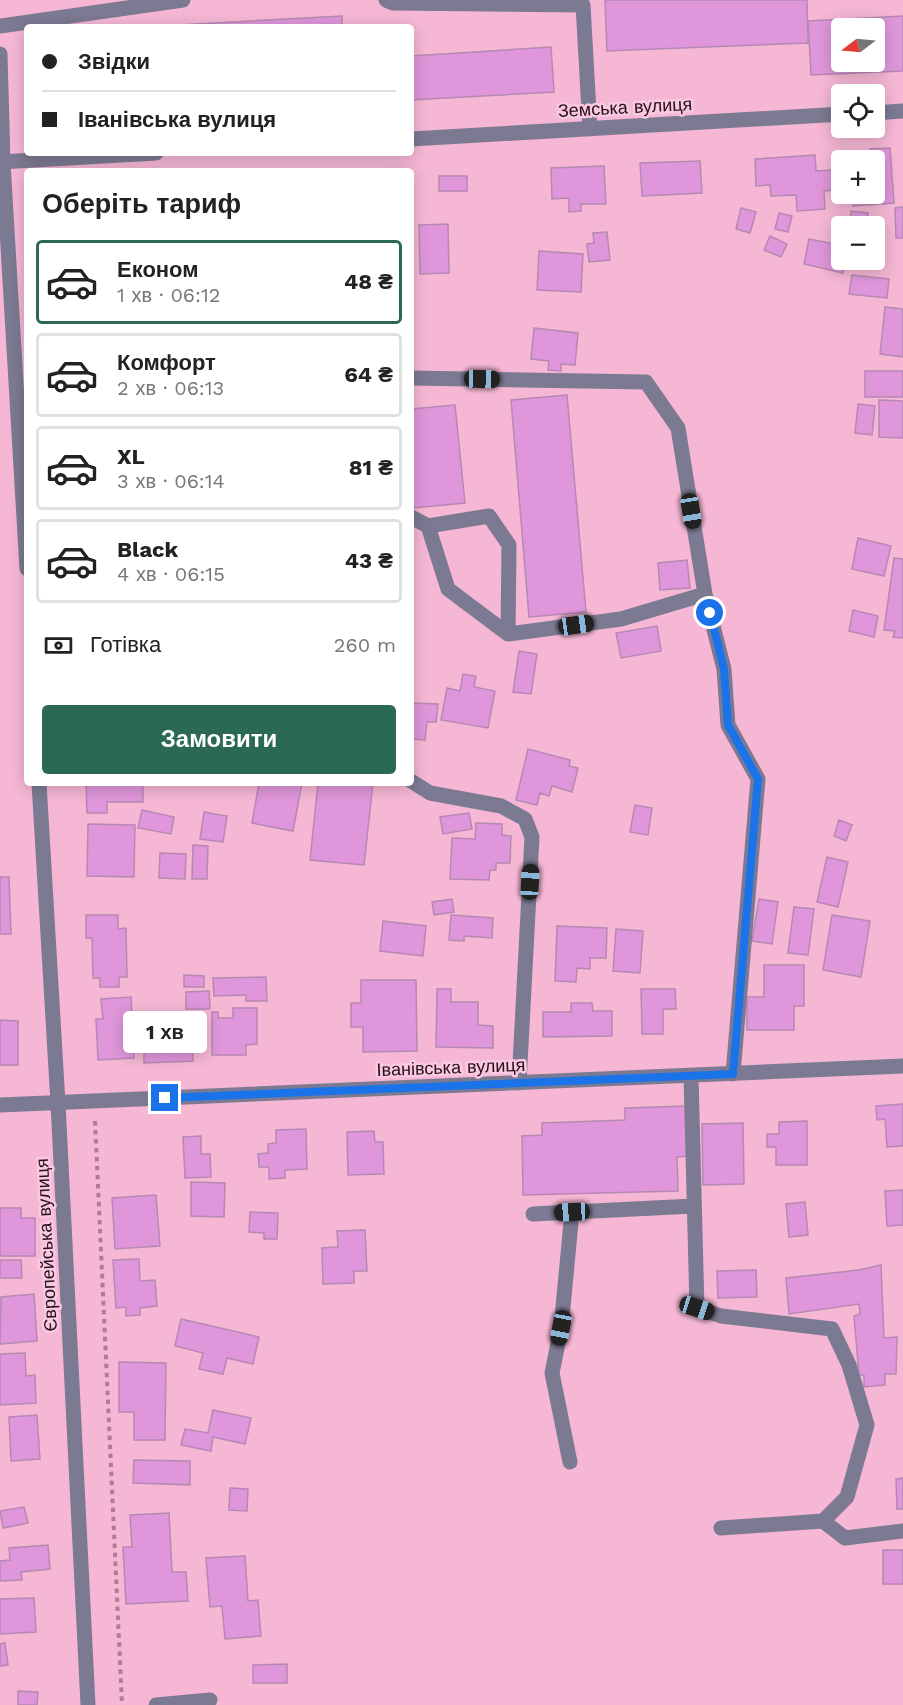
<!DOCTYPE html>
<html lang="uk">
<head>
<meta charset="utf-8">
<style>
  :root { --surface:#fff; --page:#f2f2f2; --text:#222; --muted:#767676; --line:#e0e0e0; --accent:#2b6955 }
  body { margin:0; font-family:"Work Sans",sans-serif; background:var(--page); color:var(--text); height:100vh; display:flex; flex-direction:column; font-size:22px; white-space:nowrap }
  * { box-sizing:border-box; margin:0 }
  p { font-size:20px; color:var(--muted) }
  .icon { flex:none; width:33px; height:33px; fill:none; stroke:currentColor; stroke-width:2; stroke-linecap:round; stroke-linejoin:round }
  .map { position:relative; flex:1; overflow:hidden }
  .side { position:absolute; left:24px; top:168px; width:390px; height:618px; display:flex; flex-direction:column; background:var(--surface); border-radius:6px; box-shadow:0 3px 15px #0003 }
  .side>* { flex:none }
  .top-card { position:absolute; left:24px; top:24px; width:390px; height:132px; border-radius:6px; box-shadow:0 3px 15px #0003; display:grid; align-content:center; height:132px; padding:0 18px; background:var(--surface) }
  .needle { width:39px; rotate:254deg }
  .tools { position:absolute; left:831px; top:18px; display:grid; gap:12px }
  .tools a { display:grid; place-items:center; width:54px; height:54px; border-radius:6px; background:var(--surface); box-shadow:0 3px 15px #0003; font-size:30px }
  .end { position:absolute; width:27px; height:27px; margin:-14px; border:8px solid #1a73e8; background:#fff; box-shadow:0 0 0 3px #fff }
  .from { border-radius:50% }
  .bubble { position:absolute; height:42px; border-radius:6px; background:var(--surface); box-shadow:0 3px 15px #0003; font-size:20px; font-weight:700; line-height:42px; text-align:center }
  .car { position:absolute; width:18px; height:36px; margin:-18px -9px; border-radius:8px; box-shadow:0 0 4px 2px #0007; background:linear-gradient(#222 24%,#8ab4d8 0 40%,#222 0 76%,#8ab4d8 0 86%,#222 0) }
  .top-card b { display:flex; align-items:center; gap:21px; height:57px; font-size:22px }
  .top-card b+b { border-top:2px solid var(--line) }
  .top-card i { width:15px; height:15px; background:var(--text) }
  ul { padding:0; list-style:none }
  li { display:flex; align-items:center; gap:18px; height:84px; margin:0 12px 9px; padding:0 6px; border:3px solid var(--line); border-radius:6px }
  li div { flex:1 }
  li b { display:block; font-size:22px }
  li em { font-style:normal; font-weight:700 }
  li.active { border-color:var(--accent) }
  li>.icon { width:54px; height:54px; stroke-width:1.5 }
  h2 { padding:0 18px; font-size:27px; line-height:72px }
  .pay { display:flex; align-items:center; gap:15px; height:66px; padding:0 18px; font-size:22px }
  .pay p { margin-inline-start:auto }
  .button { display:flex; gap:12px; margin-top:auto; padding:12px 18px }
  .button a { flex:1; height:69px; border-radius:6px; background:var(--accent); color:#fff; font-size:24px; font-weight:700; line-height:69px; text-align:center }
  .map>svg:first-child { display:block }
  .building { fill:#df96da; stroke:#b689b3; stroke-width:1.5; fill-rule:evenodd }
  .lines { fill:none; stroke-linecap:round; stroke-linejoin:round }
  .path { stroke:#ad7d94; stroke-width:4; stroke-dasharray:4.5 4.5; stroke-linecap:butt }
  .minor { stroke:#7c7a92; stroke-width:15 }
  .route { stroke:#1a73e8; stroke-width:8 }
  .labels { text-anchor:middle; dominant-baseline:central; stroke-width:5; stroke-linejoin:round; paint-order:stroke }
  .street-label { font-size:18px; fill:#25101b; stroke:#fac8e0 }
</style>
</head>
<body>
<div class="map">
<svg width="903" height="1705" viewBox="0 0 903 1705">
  <rect width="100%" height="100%" fill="#f5b7d4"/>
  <path class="building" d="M605,0H807L808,43L607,51Z
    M342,16V27H141Z
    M903,16V71L811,75L808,21ZM842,28H874V62H842Z
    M551,47L554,92L411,100V56Z
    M890,148L894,203L853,206L852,194H874V160H857L856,158H870V149Z
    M815,155L816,171L833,170L834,190L824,191L825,209L797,211L796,195L771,196L770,185L756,186L755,159Z
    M700,161L702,193L642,196L640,163Z
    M604,166L606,204H581V211L569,212V198L552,199L551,168Z
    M439,176H467V191H439Z
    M903,207V238H896L895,208Z
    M741,208L756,212L750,233L736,229Z
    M851,211L868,213L867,226H850Z
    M779,213L792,216L788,232L775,229Z
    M448,224L449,273L420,274L419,225Z
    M607,232L610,260L589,262L587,244L594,243L593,233Z
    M770,236L787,244L781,257L764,250Z
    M809,239L841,245L838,259L846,261L843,273L804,264Z
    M539,251L583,254L581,292L537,290Z
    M852,275L889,279L887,298L849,294Z
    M885,307L903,309V357L880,354Z
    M534,328L578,333L575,365L561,364V371L548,370L549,361L531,359Z
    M865,371H903V397H865Z
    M567,395L586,612L529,617L511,400Z
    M879,400L903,401V438L879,437Z
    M858,404L875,406L872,435L855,433Z
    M455,405L465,503L414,508L411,478V409Z
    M858,538L891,546L884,576L852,569Z
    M894,558L903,559V638L893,637L895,631L884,630Z
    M687,560L690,588L660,590L658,563Z
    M853,610L878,616L874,637L849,631Z
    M657,626L661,651L621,658L616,633Z
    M519,651L537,654L531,694L513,692Z
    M463,674L476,676L474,687L495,691L488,728L441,720L447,688L460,691Z
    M411,703L438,704L436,722H427L425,740L411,739Z
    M528,749L570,760L569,766L578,768L572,792L552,786L549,796L540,793L537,805L516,800Z
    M86,783H143V802H107V813H87Z
    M259,783H302L293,831L252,823Z
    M318,783H373L364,865L310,860Z
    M635,805L652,808L648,835L630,832Z
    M142,810L174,817L171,834L138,828Z
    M204,812L227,816L223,842L200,839Z
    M469,813L472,829L443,834L440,817Z
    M839,820L852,825L846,841L834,836Z
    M476,823L502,824V835L511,836L510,863H496V870H490L489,880L450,879L452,838L475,839Z
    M88,824L135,825L134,877L87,876Z
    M193,845L208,846L207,879H192Z
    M160,853L186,854L185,879L159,878Z
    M827,857L848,862L838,907L817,902Z
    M0,877H9L11,934H0Z
    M452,899L454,912L434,915L432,902Z
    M759,899L778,902L772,944L752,941Z
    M794,907L814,909L808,955L788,953Z
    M86,915H118V929L126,928L127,977H119V987H100V978H93L92,938H86Z
    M451,915L493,918L492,938L464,936V941L449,940Z
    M832,915L870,921L861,977L823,970Z
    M383,921L426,926L423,956L380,951Z
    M557,926L607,928L606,958H590V969L577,968L576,982L555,981Z
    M616,929L643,931L640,973L613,971Z
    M764,965H804V1006H794V1030H747V997H764Z
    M184,975L204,976V987H184Z
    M266,977L267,1001H246V995L214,996L213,978Z
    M361,980H416L417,1051L363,1052V1027H351V1003H361Z
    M437,989H451V1002H478V1025L493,1026V1048L436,1047Z
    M641,989H675L676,1009H663V1034H642Z
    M209,991L210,1009H186V992Z
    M131,997L134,1058L98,1060L96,1019H103L101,999Z
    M571,1003H592L593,1011H612V1036L543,1037V1012H571Z
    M233,1008H257V1044L246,1045V1055H212V1012H218V1018H233Z
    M0,1020L18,1021V1065H0Z
    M179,1020L180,1033H192L193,1061L144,1063V1050H136L135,1035H143V1021Z
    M903,1104V1146L887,1147L885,1119L877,1120L876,1106Z
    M687,1106L688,1156L677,1157L678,1191L523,1195L522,1136L542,1135V1123L625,1120V1108Z
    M807,1121V1165H776V1147H767V1134H779V1122Z
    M743,1123L744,1184L703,1185L702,1124Z
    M306,1129L307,1169L285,1170V1178L269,1179V1167H259L258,1154L268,1153V1144L276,1143V1130Z
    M374,1131L375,1142H383L384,1174L348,1175L347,1132Z
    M201,1136V1154H210L211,1177L185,1178L183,1137Z
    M191,1182L225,1183L224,1217L191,1216Z
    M903,1190V1225L887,1226L885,1191Z
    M156,1195L160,1246L115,1249L112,1198Z
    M805,1202L808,1235L789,1237L786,1204Z
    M0,1208H21V1218H35V1256H0Z
    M250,1212L278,1213L277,1239H264V1233L249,1232Z
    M365,1230L367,1271H354V1283L323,1284L322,1248L338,1247L337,1231Z
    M139,1259L140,1281L155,1280L157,1306L140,1308V1315L126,1316V1307L116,1308L113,1260Z
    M0,1260H21L22,1278H0Z
    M881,1265L884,1338L897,1337L896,1374H885V1385L864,1387V1375H859L854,1316L860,1314L859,1304L789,1314L786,1278L859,1270Z
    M756,1270L757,1297L718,1298L717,1271Z
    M34,1294L37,1341L0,1344L1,1297Z
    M181,1319L259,1337L253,1364L227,1358L223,1374L199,1369L203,1353L175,1346Z
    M25,1353L26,1376L35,1375L36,1403L0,1405V1354Z
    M119,1362L166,1363L165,1440H134V1412H119Z
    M213,1410L251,1418L245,1444L213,1437L211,1451L181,1445L185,1429L208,1433Z
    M37,1415L40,1459L11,1461L9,1417Z
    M134,1460L190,1461V1485L133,1483Z
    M903,1478V1509H897L896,1479Z
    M230,1488L248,1489L247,1511L229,1510Z
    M24,1507L28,1523L3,1528L0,1511Z
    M169,1513L172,1572H186L188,1601L126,1604L123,1547H132L130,1515Z
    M48,1545L50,1569L21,1572L22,1580L0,1581V1561L10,1560L9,1548Z
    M883,1550H903V1584H883Z
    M245,1556L248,1601L258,1600L261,1636L225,1639L222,1606L210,1607L206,1558Z
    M34,1598L36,1632L0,1634V1599Z
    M5,1643L8,1665L0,1666V1644Z
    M287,1664V1683H253V1665Z
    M18,1691L38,1692L37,1705H18Z"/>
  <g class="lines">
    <path class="path" d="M95,1121L122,1705"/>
    <path class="minor" d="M386,0L393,3L583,5L590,129
      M0,26L183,0
      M0,54L3,162L27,569
      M874,113L903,111
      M411,139L842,114
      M0,162L156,153
      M411,378L646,382L678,428L705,594L724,669L728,725L758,779L733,1074
      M411,517L428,526L489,516L509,545L508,634
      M428,526L448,589L508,634L621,619L705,594
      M411,781L430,793L501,806L525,819L532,837L519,1083
      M39,783L58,1103L88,1705
      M691,1076L697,1308L721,1316L832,1329L849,1365L867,1425L847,1497L823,1521
      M0,1105L903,1066
      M533,1214L694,1206
      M570,1462L552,1373L561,1328L572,1212
      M721,1528L823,1521L845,1538L903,1531
      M156,1705L210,1700"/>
  </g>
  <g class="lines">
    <path class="route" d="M165,1098L733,1074L758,779L728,725L724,669L710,613"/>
  </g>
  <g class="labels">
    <g class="street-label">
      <text transform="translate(625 107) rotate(-3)">Земська вулиця</text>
      <text transform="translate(451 1067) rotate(-2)">Іванівська вулиця</text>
      <text transform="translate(46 1245) rotate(-93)">Європейська вулиця</text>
    </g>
  </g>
</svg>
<div class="tools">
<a><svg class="needle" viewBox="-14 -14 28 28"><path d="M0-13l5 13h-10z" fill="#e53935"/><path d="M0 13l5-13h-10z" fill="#767676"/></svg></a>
<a><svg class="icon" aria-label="locate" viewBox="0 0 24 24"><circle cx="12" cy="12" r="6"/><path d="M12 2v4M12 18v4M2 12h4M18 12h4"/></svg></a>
<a>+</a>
<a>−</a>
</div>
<i class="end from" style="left:710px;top:613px"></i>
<i class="end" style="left:165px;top:1098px"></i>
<div class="bubble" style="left:123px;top:1011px;width:84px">1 хв</div>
<i class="car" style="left:482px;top:379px;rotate:91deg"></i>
<i class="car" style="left:691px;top:511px;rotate:171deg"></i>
<i class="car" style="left:576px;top:625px;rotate:82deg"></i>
<i class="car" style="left:530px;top:882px;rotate:3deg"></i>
<i class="car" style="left:572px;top:1212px;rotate:267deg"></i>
<i class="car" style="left:697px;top:1308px;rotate:108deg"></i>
<i class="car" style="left:561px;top:1328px;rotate:191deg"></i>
<div class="top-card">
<b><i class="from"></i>Звідки</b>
<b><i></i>Іванівська вулиця</b>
</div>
<section class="side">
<h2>Оберіть тариф</h2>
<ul>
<li class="active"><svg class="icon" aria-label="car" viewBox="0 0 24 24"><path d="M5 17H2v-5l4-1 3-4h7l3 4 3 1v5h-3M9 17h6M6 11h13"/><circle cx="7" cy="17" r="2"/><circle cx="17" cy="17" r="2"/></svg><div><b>Економ</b><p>1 хв · 06:12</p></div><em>48 ₴</em></li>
<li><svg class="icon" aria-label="car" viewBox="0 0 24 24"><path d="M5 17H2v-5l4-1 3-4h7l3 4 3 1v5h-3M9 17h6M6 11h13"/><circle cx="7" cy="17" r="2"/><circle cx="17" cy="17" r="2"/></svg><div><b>Комфорт</b><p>2 хв · 06:13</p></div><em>64 ₴</em></li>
<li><svg class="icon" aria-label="car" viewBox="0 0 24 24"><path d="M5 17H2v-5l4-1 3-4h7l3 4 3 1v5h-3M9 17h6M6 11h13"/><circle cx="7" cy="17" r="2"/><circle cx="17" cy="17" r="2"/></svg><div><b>XL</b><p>3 хв · 06:14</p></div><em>81 ₴</em></li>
<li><svg class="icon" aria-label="car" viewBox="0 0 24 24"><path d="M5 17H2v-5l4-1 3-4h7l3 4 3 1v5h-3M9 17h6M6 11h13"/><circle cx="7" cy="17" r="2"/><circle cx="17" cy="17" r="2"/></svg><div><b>Black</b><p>4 хв · 06:15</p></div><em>43 ₴</em></li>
</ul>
<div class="pay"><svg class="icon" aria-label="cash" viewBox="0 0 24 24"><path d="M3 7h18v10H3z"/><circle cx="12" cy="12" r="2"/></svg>Готівка<p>260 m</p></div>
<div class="button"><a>Замовити</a></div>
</section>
</div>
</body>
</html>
